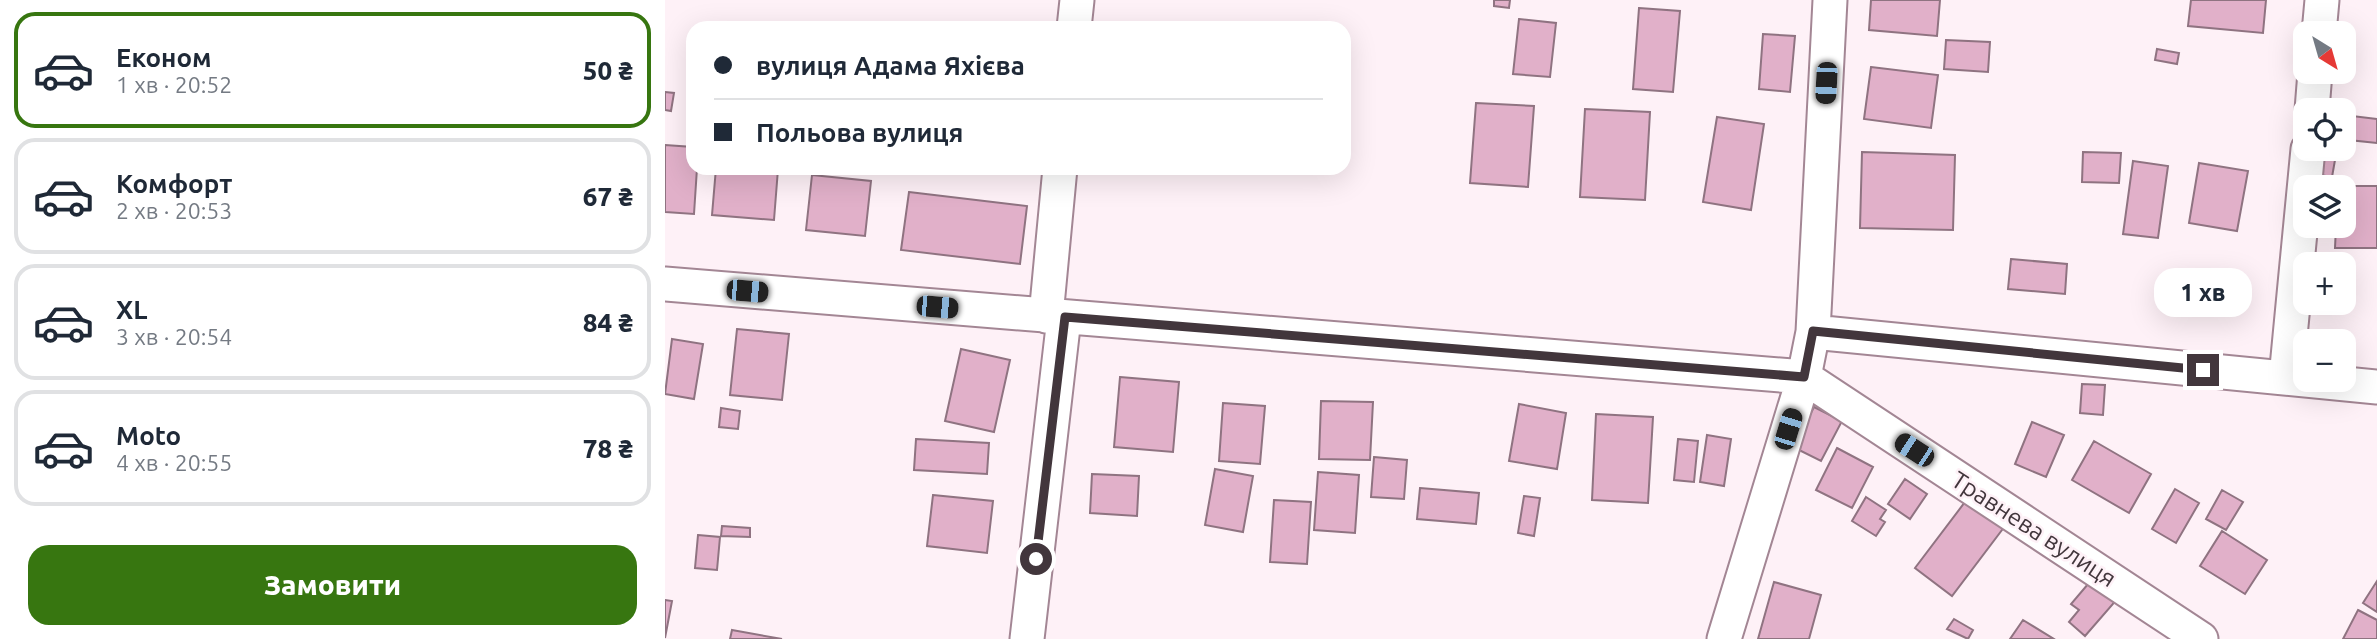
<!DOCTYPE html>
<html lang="uk">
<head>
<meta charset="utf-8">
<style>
  :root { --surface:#fff; --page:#f6f6f7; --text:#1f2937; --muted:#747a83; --line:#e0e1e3; --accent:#377610 }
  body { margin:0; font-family:Ubuntu,sans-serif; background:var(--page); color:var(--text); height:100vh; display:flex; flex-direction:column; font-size:26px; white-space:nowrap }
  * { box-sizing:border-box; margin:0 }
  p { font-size:23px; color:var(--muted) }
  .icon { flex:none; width:38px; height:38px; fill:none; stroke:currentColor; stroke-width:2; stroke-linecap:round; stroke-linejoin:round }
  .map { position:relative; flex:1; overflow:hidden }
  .side { display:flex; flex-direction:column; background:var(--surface); width:665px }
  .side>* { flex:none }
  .guide { position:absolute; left:21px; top:21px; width:665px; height:154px; border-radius:21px; box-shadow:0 7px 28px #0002; display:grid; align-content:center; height:154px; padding:0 28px; background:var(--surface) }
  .needle { width:46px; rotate:143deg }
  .tools { position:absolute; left:1628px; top:21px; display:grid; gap:14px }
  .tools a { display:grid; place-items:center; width:63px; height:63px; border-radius:14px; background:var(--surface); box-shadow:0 7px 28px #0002; font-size:35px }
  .end { position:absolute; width:32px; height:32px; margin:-16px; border:9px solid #42363c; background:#fff; box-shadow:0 0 0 4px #fff }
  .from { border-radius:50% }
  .bubble { position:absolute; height:49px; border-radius:21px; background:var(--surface); box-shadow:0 7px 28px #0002; font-size:23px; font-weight:800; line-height:49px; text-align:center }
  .car { position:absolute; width:21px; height:42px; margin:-21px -10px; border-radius:9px; box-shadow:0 0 5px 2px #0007; background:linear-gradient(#222 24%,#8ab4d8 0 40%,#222 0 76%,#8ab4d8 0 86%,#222 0) }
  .guide b { display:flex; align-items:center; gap:24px; height:66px; font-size:26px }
  .guide b+b { border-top:2px solid var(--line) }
  .guide i { width:18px; height:18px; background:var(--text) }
  ul { padding:12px 0 0; list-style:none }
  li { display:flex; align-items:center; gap:21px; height:116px; margin:0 14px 10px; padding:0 14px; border:4px solid var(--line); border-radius:21px }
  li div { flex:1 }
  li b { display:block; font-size:26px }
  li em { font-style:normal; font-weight:800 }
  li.on { border-color:var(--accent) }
  li>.icon { width:63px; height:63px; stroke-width:1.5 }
  .action { display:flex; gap:14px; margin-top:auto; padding:14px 28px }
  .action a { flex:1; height:80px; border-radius:21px; background:var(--accent); color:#fff; font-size:28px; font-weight:800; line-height:80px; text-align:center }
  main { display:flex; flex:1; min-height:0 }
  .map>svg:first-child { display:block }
  .building { fill:#e1b0c9; stroke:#8f7381; stroke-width:2 }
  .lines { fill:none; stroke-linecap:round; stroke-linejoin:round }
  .minor-casing { stroke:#a38694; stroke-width:37 }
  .minor { stroke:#fff; stroke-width:33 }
  .route { stroke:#42363c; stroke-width:9 }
  .labels { text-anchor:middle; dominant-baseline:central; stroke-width:5; stroke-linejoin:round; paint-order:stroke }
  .street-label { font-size:24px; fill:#42363c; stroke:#fef1f7 }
</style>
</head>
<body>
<main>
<section class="side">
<ul>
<li class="on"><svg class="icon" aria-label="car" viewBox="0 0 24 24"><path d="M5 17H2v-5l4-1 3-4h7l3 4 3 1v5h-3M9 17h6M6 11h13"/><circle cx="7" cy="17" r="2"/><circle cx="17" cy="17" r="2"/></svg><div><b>Економ</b><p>1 хв · 20:52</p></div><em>50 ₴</em></li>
<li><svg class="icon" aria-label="car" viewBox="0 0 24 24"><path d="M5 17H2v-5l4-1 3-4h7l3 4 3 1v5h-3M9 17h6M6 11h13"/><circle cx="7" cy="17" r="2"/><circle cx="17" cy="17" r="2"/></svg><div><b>Комфорт</b><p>2 хв · 20:53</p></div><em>67 ₴</em></li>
<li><svg class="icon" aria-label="car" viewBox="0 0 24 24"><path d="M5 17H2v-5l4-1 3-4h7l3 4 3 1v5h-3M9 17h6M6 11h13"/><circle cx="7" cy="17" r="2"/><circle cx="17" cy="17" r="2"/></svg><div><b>XL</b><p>3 хв · 20:54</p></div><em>84 ₴</em></li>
<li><svg class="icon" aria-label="car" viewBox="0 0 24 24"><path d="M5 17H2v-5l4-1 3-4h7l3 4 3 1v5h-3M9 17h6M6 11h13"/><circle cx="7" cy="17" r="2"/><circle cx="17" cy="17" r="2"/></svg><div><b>Moto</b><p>4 хв · 20:55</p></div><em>78 ₴</em></li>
</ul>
<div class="action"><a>Замовити</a></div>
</section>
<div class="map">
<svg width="1712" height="639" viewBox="0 0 1712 639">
  <rect width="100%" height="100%" fill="#fef1f7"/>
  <path class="building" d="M829,0H845L844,8L829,6Z
    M1206,0H1275L1272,36L1204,30Z
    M1526,0H1601L1598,33L1523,26Z
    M974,8L1015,11L1008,92L968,89Z
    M854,19L891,23L885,77L848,74Z
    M1098,34L1130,36L1125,92L1094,89Z
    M1281,40L1325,42L1323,72L1279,69Z
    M1492,49L1514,53L1512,64L1490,60Z
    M1206,67L1273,75L1266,128L1199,119Z
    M0,92L9,93L6,111L0,110Z
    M811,103L869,106L863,187L805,183Z
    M920,109L985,112L980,200L915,197Z
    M1687,116L1712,119V143L1684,140Z
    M1052,117L1099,124L1086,210L1038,202Z
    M0,145L28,147V168H32L29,214L0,212Z
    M1197,152L1290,155L1288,230L1195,228Z
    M1418,152L1456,153L1454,183L1417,182Z
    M1658,158L1670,160L1667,177L1655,175Z
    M1468,161L1503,166L1493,238L1458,234Z
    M1534,163L1583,171L1572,231L1524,223Z
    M51,168L113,169L109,220L47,215Z
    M147,175L206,181L200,236L141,230Z
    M1671,186H1712V248H1670L1671,226H1678V187Z
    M244,192L362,206L355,264L236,250Z
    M1346,259L1402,264L1400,294L1343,289Z
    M72,329L124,334L117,400L65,395Z
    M7,339L38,344L29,399L0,394Z
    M296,349L345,360L329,432L280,421Z
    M455,377L514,382L508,452L449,447Z
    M1417,384L1440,385L1438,415L1415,413Z
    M656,401L708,402L705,460L654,459Z
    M558,403L600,406L595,464L554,461Z
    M854,404L901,413L892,469L844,461Z
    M1149,407L1177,421L1156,461L1128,447Z
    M56,408L75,411L73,429L54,427Z
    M931,414L988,417L983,503L927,500Z
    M1367,422L1399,435L1381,477L1350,464Z
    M1042,435L1066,439L1059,486L1035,482Z
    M251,439L324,443L322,474L249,470Z
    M1013,439L1033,441L1029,482L1009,480Z
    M1429,441L1486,474L1464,513L1407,480Z
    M1172,448L1208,467L1187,508L1151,490Z
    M709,457L742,460L739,499L706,497Z
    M550,469L588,476L578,532L540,525Z
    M653,472L694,475L690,533L649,530Z
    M427,474L474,476L472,516L425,513Z
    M1240,479L1262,494L1245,519L1223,504Z
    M755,488L814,493L811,524L752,519Z
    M1510,489L1534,503L1511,543L1487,529Z
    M1557,490L1578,502L1561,530L1541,519Z
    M268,495L328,501L322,553L262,546Z
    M859,496L875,498L869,536L853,533Z
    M1201,497L1221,510L1215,519L1220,522L1211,536L1187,521Z
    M1303,498L1340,526L1287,596L1250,568Z
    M609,500L646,502L642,564L605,562Z
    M57,526L85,528V537L56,536Z
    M1557,531L1602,560L1580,594L1535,566Z
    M33,535L55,537L52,570L30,568Z
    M1429,577L1454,597L1420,636L1404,622L1414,610L1406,604Z
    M1712,581V612L1698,603Z
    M1109,582L1156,595L1144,639H1093Z
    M0,600L7,601L0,638Z
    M1693,610L1712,620V639H1678Z
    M1289,619L1308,630L1303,639L1282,629Z
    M1358,620L1389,639H1345Z
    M67,630L117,639H65Z"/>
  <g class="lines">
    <g class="minor-casing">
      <path id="minor" d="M409,28L412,0
        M1654,33L1657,0
        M1647,110L1650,72
        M0,284L1139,377L1536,639
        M381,316L395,168
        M1148,332L1165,0
        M1621,378L1643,149
        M362,639L399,318
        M1059,639L1139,377L1148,332L1712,387"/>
    </g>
    <use href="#minor" class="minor"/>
  </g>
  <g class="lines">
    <path class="route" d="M371,559L400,317L1139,377L1148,331L1538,370"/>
  </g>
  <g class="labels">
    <g class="street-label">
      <text transform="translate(1369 529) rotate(33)">Травнева вулиця</text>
    </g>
  </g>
</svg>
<div class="tools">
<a><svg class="needle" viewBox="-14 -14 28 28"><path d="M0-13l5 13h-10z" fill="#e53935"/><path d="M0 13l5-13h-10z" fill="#747a83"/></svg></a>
<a><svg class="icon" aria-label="locate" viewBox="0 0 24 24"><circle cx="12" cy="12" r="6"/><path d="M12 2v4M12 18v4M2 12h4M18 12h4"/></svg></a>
<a><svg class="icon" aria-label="layers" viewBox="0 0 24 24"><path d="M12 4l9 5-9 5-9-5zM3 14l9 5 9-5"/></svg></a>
<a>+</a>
<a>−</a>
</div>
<i class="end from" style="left:371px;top:559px"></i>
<i class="end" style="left:1538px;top:370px"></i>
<div class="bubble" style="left:1489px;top:268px;width:98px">1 хв</div>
<i class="car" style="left:1161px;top:83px;rotate:183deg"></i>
<i class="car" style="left:82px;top:291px;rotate:95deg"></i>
<i class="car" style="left:272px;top:307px;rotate:95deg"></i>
<i class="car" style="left:1123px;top:429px;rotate:17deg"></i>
<i class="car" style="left:1249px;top:450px;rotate:303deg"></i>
<div class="guide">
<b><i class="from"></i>вулиця Адама Яхієва</b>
<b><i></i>Польова вулиця</b>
</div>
</div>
</main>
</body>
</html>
